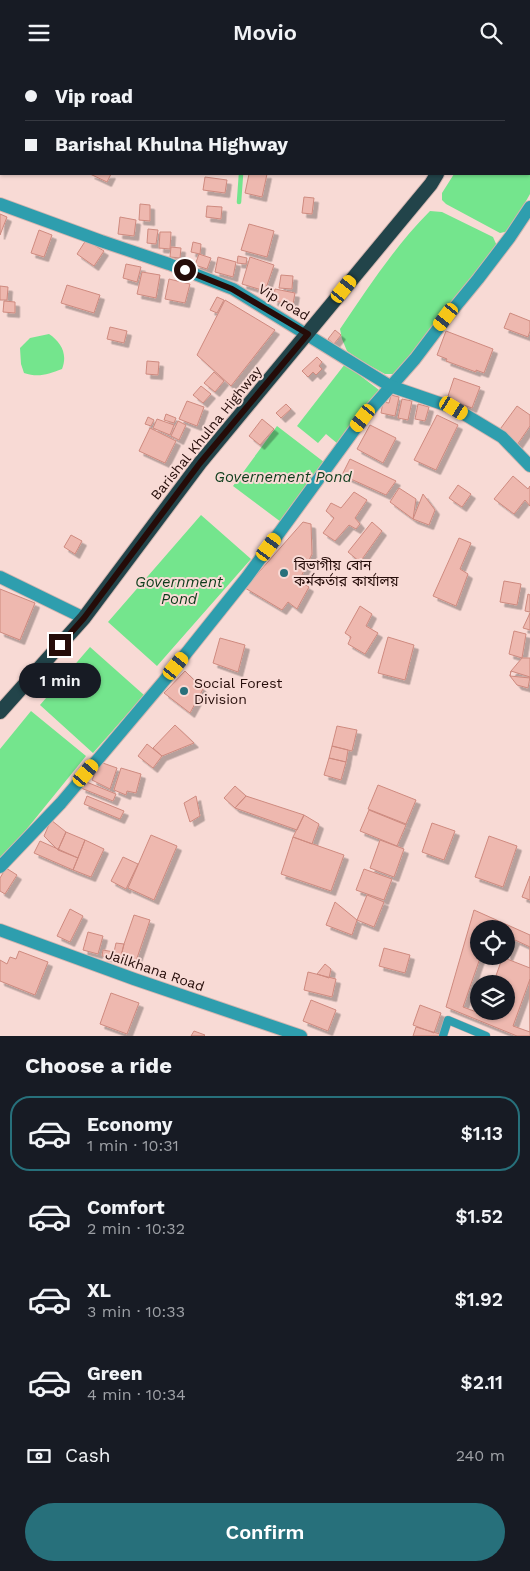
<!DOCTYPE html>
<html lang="en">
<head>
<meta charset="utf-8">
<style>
  :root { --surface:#171b24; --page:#20242c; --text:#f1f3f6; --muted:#9ea1a6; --line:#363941; --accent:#27707b }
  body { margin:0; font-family:"Work Sans","Noto Sans Bengali",sans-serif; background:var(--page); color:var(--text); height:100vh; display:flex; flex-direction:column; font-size:19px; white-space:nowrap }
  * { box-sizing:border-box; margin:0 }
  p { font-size:16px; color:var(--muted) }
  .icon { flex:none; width:28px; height:28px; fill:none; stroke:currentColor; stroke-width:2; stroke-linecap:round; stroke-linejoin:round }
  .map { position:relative; height:971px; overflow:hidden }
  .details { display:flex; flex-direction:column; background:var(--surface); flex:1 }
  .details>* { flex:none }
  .hud { position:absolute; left:0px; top:0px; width:530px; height:110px; box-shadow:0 1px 4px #0004; display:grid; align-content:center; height:110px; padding:0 25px; background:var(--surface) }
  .controls { position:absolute; left:470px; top:855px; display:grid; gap:10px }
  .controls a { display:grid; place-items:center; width:45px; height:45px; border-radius:50%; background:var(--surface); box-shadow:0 1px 4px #0004; font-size:25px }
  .end { position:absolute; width:22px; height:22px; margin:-11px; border:6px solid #250c09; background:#fff; box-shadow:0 0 0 2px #fff }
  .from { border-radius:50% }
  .bubble { position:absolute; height:35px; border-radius:18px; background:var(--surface); box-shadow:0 1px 4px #0004; font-size:16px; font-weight:600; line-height:35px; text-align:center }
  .car { position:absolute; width:15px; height:30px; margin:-15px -8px; border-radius:6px; box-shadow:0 0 4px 1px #0007; background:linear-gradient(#f5c518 24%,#345 0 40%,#f5c518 0 76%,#345 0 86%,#f5c518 0) }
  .hud b { display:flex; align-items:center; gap:18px; height:48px; font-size:19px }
  .hud b+b { border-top:1px solid var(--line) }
  .hud i { width:12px; height:12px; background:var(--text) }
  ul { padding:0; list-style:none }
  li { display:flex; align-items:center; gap:15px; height:75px; margin:0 10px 8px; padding:0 15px; border:2px solid transparent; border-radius:20px }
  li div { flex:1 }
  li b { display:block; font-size:19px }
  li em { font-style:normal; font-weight:600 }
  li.active { border-color:var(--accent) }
  li>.icon { width:45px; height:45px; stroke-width:1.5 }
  h2 { padding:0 25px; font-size:22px; line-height:60px }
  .pay { display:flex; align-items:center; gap:12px; height:55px; padding:0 25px; font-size:19px }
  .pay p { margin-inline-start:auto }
  .primary-button { display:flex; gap:10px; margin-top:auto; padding:10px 25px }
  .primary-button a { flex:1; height:58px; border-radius:30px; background:var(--accent); color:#fff; font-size:20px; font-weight:600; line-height:58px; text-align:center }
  header { display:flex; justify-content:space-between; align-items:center; height:65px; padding:0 25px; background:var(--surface); font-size:22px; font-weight:600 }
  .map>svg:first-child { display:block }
  .water { fill:#74e58d }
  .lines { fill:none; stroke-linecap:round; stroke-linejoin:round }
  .stream { stroke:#74e58d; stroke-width:4.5 }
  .building { fill:#eeb8af; stroke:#ce8a7f; fill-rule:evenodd; filter:url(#shadow) }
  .service-casing { stroke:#d2b5b0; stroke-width:9 }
  .minor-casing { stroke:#d2b5b0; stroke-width:14 }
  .tertiary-casing { stroke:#d2b5b0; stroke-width:14 }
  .trunk-casing { stroke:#d2b5b0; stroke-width:16 }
  .service { stroke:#2e9eae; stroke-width:8 }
  .minor { stroke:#2e9eae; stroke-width:12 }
  .tertiary { stroke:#2e9eae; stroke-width:12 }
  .trunk { stroke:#22444a; stroke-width:14 }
  .route { stroke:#250c09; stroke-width:6 }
  .poi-dot { fill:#27707b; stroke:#f8dad5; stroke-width:2 }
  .labels { text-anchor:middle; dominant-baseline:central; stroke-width:4; stroke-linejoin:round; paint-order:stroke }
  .street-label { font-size:14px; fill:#250c09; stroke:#f8dad5 }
  .poi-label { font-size:14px; fill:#250c09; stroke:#f8dad5; text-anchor:start }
  .water-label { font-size:15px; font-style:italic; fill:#0c3b1a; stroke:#f8dad5 }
</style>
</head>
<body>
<header><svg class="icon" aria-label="menu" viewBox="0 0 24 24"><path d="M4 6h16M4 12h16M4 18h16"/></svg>Movio<svg class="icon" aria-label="search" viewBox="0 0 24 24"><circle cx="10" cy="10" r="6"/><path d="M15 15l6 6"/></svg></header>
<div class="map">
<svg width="530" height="971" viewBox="0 0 530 971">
  <defs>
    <filter id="shadow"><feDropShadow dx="4.5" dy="4.5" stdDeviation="0" flood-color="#0004"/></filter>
  </defs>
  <rect width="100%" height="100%" fill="#f8dad5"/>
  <path class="water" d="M518,0H530V129L509,166L500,168L446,139L442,135V128L454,109H529V1H518Z
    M430,146L442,147L493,172L497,181L396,309H385L363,297L347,286L342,274L340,264C368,223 395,181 430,146Z
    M49,269C61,277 68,289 62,304C48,309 39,313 24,308L21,299L20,283L30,273Z
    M345,299L379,325L338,379L326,369L318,378L297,361Z
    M277,361L333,404L289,463L233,421Z
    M201,450L251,494L157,601L108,557Z
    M90,582L144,630L93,688L40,640Z
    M31,646L86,691L0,797V684Z"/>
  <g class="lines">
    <path class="stream" d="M224,0L225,1
      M239,137L241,109"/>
  </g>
  <path class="building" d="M90,109H111L107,117Z
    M249,109H267L262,132L245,128Z
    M205,112L227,115L225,128L203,125Z
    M304,132L314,133L312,149L302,148Z
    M140,139L150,140V156L139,155Z
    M207,141L222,142L221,154L206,152Z
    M0,149L7,152L0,170Z
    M120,152L136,155L134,171L118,169Z
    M249,159L274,166L267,192L241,185Z
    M148,164L158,165L156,179L147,178Z
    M39,165L52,170L44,192L31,188Z
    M160,167H171L170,184L159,183Z
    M86,175L104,186L94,201L77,189Z
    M193,177L201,179L200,189L191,187Z
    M171,182L181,183L180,193L170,192Z
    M199,189L211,193L207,204L195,200Z
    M238,191L247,193L246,199L237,198Z
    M218,192L236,197L233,212L215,207Z
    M250,192L274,200L265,226L242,219Z
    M126,199L141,202L137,217L123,213Z
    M142,207L160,210L156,233L137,229Z
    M281,210L293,211L292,224L279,223Z
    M169,214L190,219L185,238L165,234Z
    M67,220L100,230L94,248L61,238Z
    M0,221L8,222L7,235H0Z
    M275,224L295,228L293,239L273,236Z
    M217,232L224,235L217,248L210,245Z
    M225,235L275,265L231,321L197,290Z
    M4,236L15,237V248L3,247Z
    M510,248L530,256V266L528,272L504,263Z
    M110,262L127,266L124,278L107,274Z
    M335,265L341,270L334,279L328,274Z
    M446,266L493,284L484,308L476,305V307L446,296L447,294L437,290Z
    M317,292L322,297L319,301L322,304L316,310L313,307L308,312L302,306Z
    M147,296L159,297L158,310L146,309Z
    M214,307L224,316L215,327L204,318Z
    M454,313L480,322L472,343L447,334Z
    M201,321L211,329L203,338L193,330Z
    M391,330L399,332L395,351L381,348L383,337L389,338Z
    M402,334L412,336L408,355L398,353Z
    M187,336L204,342L197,361L179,354Z
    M286,339L291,344L281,353L276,348Z
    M418,339L429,342L425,356L415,354Z
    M517,341L530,350V361L517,380L498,367Z
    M166,349L176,353L174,358L164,355Z
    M437,350L458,360L436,405L414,395Z
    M148,352L154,355L151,361L145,359Z
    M157,354L174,360L170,370L153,363Z
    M262,354L274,364L260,380L249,371Z
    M178,356L186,360L179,375L171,371Z
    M370,360L396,373L383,398L357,384Z
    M150,363L176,376L165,398L139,386Z
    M350,394L396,416L386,430L342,410Z
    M513,411L528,424L530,421V441L525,435L514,449L494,434Z
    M458,420L471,429L462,442L449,433Z
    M399,423L416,434L413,454L390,437Z
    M354,427L367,435L355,453L360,459L356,464L349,460L335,476L323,468L334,453L326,446L331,438L341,443Z
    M423,429L435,445L429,460L413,454Z
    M303,457L311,459L312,489L299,516L309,522L297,544L288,537L282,545L245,523Z
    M372,457L382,466L360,497L348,487Z
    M71,470L82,476L75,489L64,482Z
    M459,473L471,478L460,504L468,509L456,541L433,531Z
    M504,516L521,519L517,540L500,537Z
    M0,524L35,538L20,575L0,567Z
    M528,529L530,530V547L525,546Z
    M360,541L372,549L366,561L378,568L365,589L348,579L351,572L345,568Z
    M530,548V565L523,563Z
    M514,566L526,569L522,593L509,589Z
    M388,572L414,580L405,615L378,608Z
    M220,573L245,580L238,607L213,598Z
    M522,593H530V613L510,611L511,606Z
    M185,606L203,624L190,648L164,628Z
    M511,606L530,612L528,623L517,620L510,611Z
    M175,660L194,678L162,691L153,683Z
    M337,661L357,665L352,686L332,681Z
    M147,679L162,691L153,703L138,691Z
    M332,681L348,685L346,697L329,693Z
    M329,693L346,697L341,715L324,710Z
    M100,697L117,703L110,724L92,715Z
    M121,703L141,709L136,728L127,726L126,730L114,725Z
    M84,716L116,729L113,736L81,723Z
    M378,720L416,735L406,759L368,744Z
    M235,721L246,731L235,743L224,733Z
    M87,731L124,746L120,754L84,739Z
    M196,731L200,751L190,757L184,738Z
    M246,731L304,750L297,765L235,743Z
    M369,745L406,760L397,781L360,766Z
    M304,750L319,759L312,779L293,772Z
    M51,755L66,767L58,785L44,771Z
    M432,758L455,766L444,795L422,787Z
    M66,767L85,775L78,793L58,785Z
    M151,770L177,781L154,835L128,823Z
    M489,771L517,781L503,822L475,812Z
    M293,772L344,790L331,826L281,809Z
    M85,775L104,784L91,812L73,805Z
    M380,775L404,784L394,812L370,803Z
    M40,776L78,793L73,805L34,788Z
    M123,792L138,799L126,824L111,816Z
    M6,803L17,810L5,829L0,826V813Z
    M364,804L392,814L384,835L356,825Z
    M530,811V835L522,832Z
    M367,830L384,837L374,862L357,855Z
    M335,837L357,855L352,870L326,860Z
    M70,844L83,851L70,877L57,871Z
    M474,845L530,870V971H517L446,942ZM479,864H506V891H479ZM479,919H506V946H479Z
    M134,850L150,855L135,899L120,895L124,879Z
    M88,867L103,871L98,889L83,885Z
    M515,875L530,882V903L507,894Z
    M116,878L124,879L120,895L102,891L103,885L114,887Z
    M384,883L410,890L405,908L379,901Z
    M19,886L48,897L35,930L0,916V895L7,899L10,892L16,894Z
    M487,891H503L493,919H479V946H483L482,949L463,942L480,893L485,895Z
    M325,899L331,904L329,913L317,909Z
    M308,907L336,914L332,932L304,925Z
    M530,914V967L513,961Z
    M111,928L139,938L127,969L100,959Z
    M311,935L336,945L328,966L303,956Z
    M420,940L441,948L434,968L413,960Z
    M416,962L440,969V971H413Z
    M194,966L205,970L204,971H191Z"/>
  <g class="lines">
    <g class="service-casing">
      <path id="service" d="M443,971L448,955L486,971"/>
    </g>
    <g class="minor-casing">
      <path id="minor" d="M0,802L61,738L164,616L247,512L363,353L415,294L446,253L478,214L510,172L530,142
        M0,865L134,914L301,971"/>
    </g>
    <g class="tertiary-casing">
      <path id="tertiary" d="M0,139L101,176L169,199L233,224L390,321L454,343L502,372L530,401
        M0,512L84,553"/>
    </g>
    <g class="trunk-casing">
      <path id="trunk" d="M502,1L503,0
        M0,647L84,553L200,398L431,119L437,109"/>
    </g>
    <use href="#service" class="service"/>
    <use href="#minor" class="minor"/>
    <use href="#tertiary" class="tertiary"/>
    <use href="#trunk" class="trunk"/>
  </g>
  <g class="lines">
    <path class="route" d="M60,580L84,553L200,398L308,269L232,224L185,205"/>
  </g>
  <g class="poi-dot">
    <circle cx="284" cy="508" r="5"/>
    <circle cx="184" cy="626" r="5"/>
  </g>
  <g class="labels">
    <g class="street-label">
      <text transform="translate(284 237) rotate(31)">Vip road</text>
      <text transform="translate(206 368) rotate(-51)">Barishal Khulna Highway</text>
      <text transform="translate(155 905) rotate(19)">Jailkhana Road</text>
    </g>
    <g class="poi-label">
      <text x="294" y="500">বিভাগীয় বোন<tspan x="294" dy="16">কর্মকর্তার কার্যালয়</tspan></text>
      <text x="194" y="618">Social Forest<tspan x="194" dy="16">Division</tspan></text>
    </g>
    <g class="water-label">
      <text x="283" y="412">Governement Pond</text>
      <text x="179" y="517">Government<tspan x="179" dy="17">Pond</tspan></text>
    </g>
  </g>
</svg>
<div class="controls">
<a><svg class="icon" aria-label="locate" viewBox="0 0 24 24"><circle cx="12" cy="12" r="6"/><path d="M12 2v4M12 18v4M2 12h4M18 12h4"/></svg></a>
<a><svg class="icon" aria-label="layers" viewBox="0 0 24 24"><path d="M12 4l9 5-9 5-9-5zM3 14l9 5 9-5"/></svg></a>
</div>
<i class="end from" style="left:185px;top:205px"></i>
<i class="end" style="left:60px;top:580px"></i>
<div class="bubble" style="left:19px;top:598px;width:82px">1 min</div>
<i class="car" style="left:344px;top:224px;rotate:39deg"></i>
<i class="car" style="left:446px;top:252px;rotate:217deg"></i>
<i class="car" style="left:454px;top:343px;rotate:121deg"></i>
<i class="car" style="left:363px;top:353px;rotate:217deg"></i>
<i class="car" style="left:269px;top:482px;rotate:36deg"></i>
<i class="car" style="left:176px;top:601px;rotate:39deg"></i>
<i class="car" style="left:86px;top:708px;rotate:40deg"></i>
<div class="hud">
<b><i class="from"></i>Vip road</b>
<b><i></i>Barishal Khulna Highway</b>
</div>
</div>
<section class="details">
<h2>Choose a ride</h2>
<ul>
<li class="active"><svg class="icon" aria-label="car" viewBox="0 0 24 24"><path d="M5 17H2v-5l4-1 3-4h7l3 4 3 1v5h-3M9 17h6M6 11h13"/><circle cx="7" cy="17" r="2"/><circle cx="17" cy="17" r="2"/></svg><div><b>Economy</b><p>1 min · 10:31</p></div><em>$1.13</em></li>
<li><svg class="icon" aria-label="car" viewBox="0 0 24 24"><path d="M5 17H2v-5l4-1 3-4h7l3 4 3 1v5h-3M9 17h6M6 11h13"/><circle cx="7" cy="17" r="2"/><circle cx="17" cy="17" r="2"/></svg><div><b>Comfort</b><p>2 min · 10:32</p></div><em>$1.52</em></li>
<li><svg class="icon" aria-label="car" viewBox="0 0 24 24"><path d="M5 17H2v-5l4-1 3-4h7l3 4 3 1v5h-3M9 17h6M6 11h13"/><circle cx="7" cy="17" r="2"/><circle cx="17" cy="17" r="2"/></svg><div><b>XL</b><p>3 min · 10:33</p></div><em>$1.92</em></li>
<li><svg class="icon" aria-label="car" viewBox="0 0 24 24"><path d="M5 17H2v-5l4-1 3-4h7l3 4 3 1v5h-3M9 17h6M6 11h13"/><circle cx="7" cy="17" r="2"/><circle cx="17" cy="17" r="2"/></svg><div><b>Green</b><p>4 min · 10:34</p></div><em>$2.11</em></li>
</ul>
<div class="pay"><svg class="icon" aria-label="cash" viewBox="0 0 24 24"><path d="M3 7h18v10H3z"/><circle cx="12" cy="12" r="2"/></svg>Cash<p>240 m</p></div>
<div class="primary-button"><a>Confirm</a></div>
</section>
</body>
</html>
